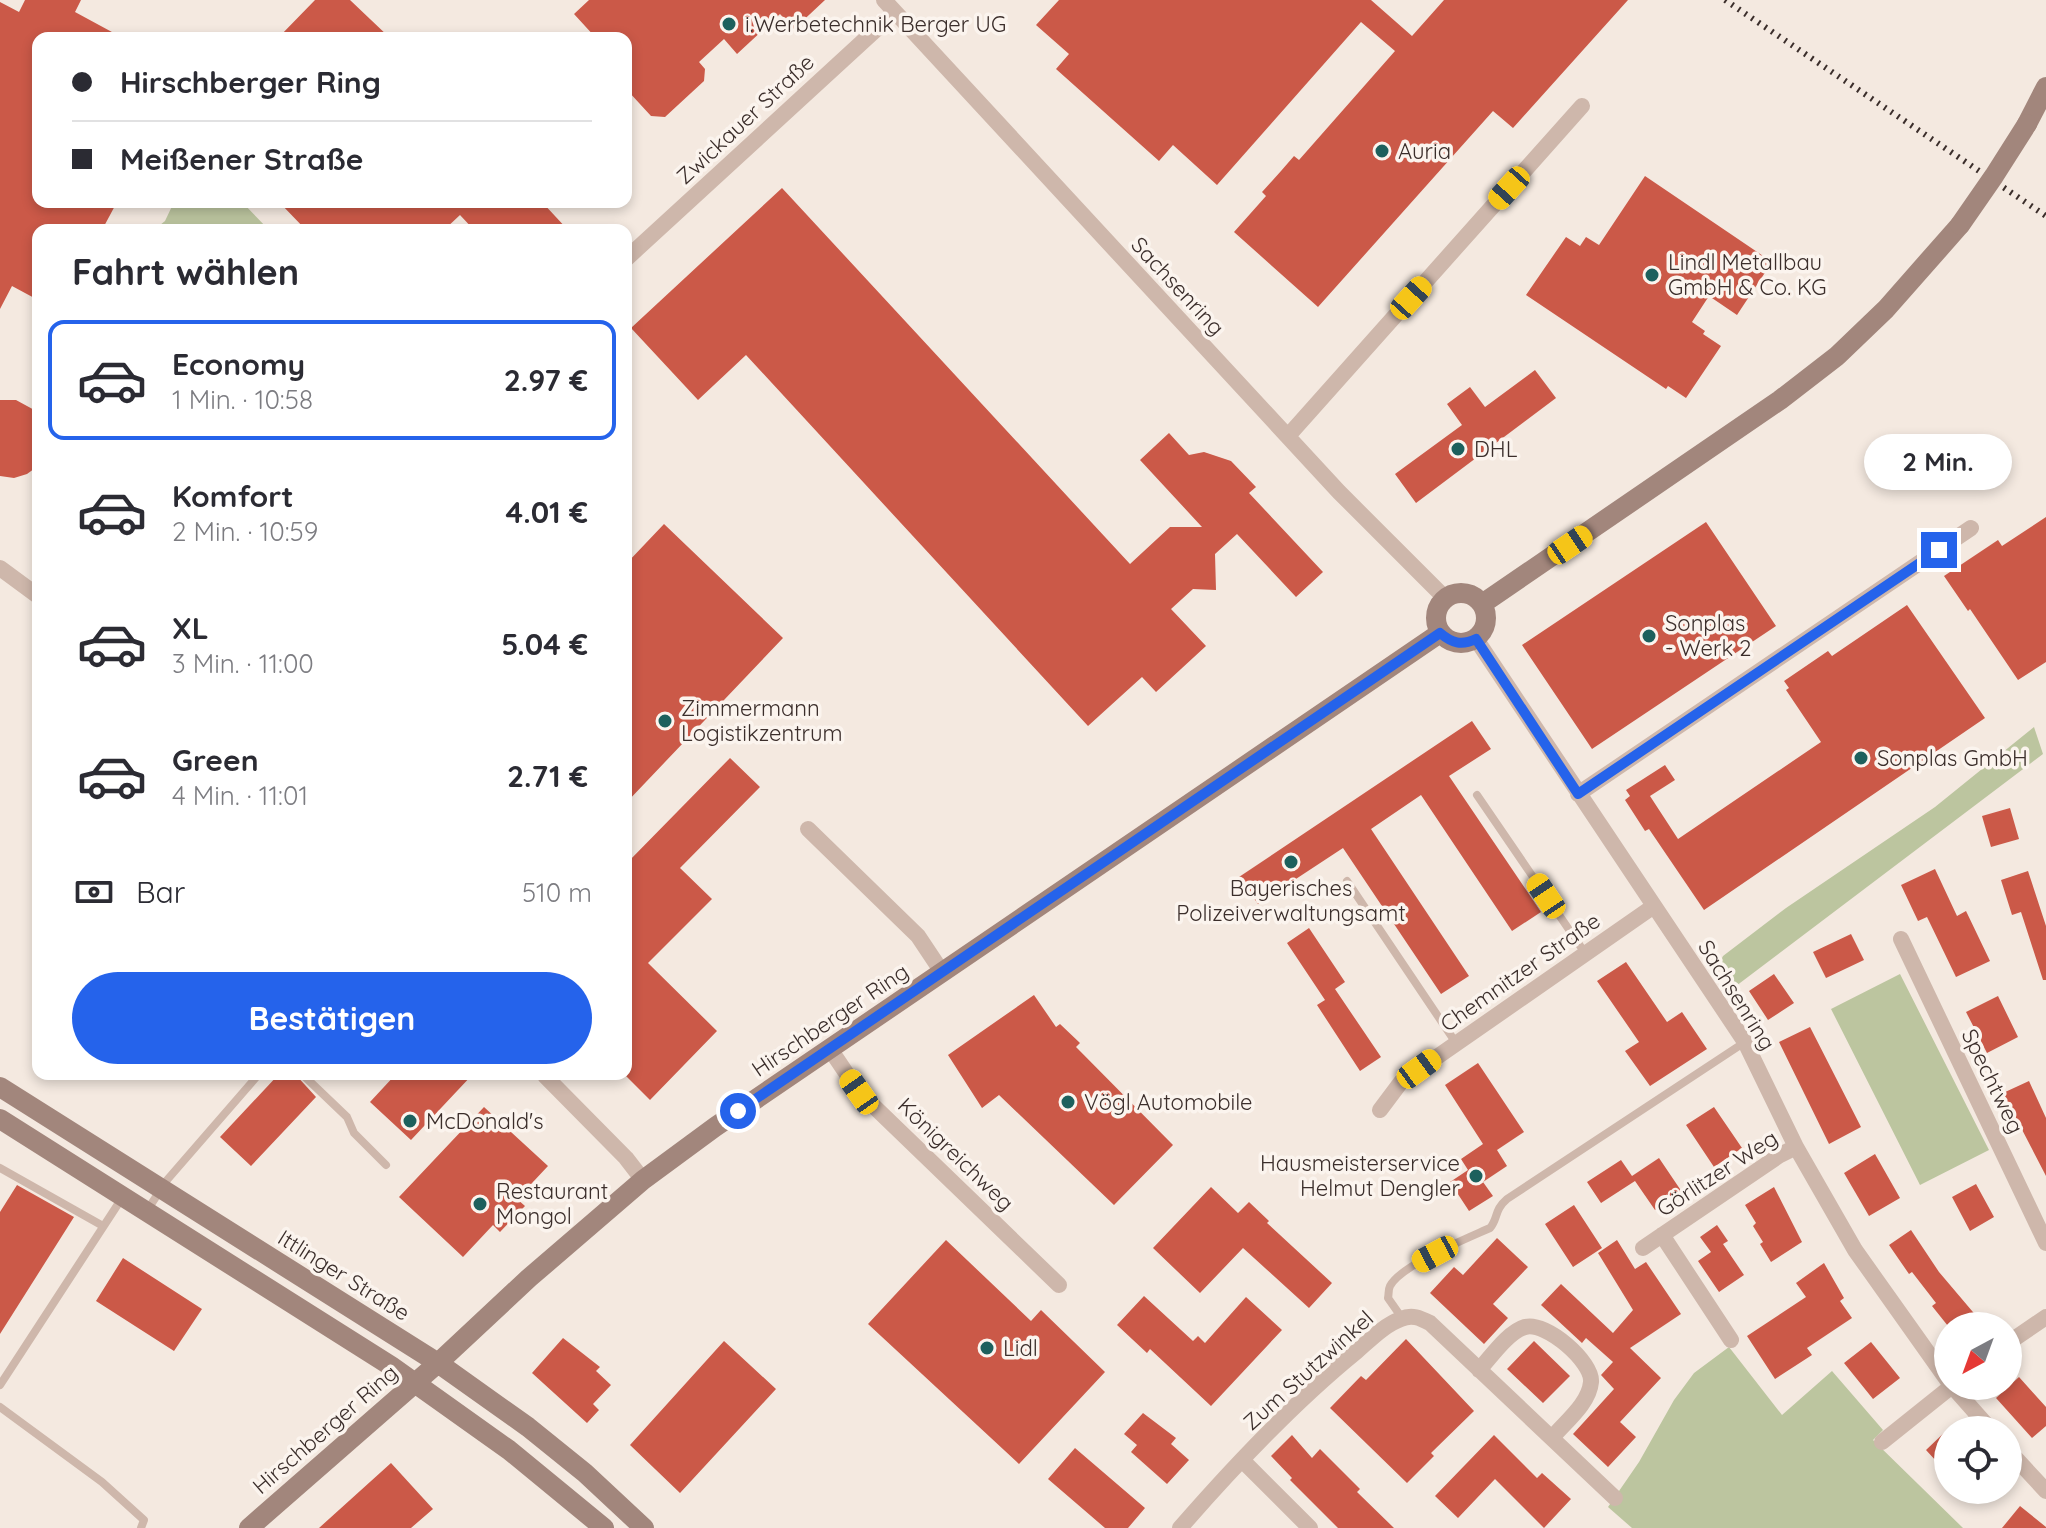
<!DOCTYPE html>
<html lang="de">
<head>
<meta charset="utf-8">
<style>
  :root { --surface:#fff; --page:#f7f7f7; --text:#2b2b33; --muted:#7c7c81; --line:#e1e1e2; --accent:#2563eb }
  body { margin:0; font-family:Quicksand,sans-serif; background:var(--page); color:var(--text); height:100vh; display:flex; flex-direction:column; font-size:30px; white-space:nowrap }
  * { box-sizing:border-box; margin:0 }
  p { font-size:26px; color:var(--muted) }
  .icon { flex:none; width:44px; height:44px; fill:none; stroke:currentColor; stroke-width:2; stroke-linecap:round; stroke-linejoin:round }
  .map { position:relative; flex:1; overflow:hidden }
  .drawer { position:absolute; left:32px; top:224px; width:600px; height:856px; display:flex; flex-direction:column; background:var(--surface); border-radius:16px; box-shadow:0 4px 12px #0003 }
  .drawer>* { flex:none }
  .guide { position:absolute; left:32px; top:32px; width:600px; height:176px; border-radius:16px; box-shadow:0 4px 12px #0003; display:grid; align-content:center; height:176px; padding:0 40px; background:var(--surface) }
  .needle { width:52px; rotate:221deg }
  .tools { position:absolute; left:1934px; top:1312px; display:grid; gap:16px }
  .tools a { display:grid; place-items:center; width:88px; height:88px; border-radius:50%; background:var(--surface); box-shadow:0 4px 12px #0003; font-size:40px }
  .end { position:absolute; width:36px; height:36px; margin:-18px; border:10px solid #2563eb; background:#fff; box-shadow:0 0 0 4px #fff }
  .from { border-radius:50% }
  .bubble { position:absolute; height:56px; border-radius:28px; background:var(--surface); box-shadow:0 4px 12px #0003; font-size:26px; font-weight:700; line-height:56px; text-align:center }
  .car { position:absolute; width:24px; height:48px; margin:-24px -12px; border-radius:10px; box-shadow:0 0 6px 2px #0007; background:linear-gradient(#f5c518 24%,#345 0 40%,#f5c518 0 76%,#345 0 86%,#f5c518 0) }
  .guide b { display:flex; align-items:center; gap:28px; height:76px; font-size:30px }
  .guide b+b { border-top:2px solid var(--line) }
  .guide i { width:20px; height:20px; background:var(--text) }
  ul { padding:0; list-style:none }
  li { display:flex; align-items:center; gap:24px; height:120px; margin:0 16px 12px; padding:0 24px; border:4px solid transparent; border-radius:16px }
  li div { flex:1 }
  li b { display:block; font-size:30px }
  li em { font-style:normal; font-weight:700 }
  li.current { border-color:var(--accent) }
  li>.icon { width:72px; height:72px; stroke-width:1.5 }
  h2 { padding:0 40px; font-size:36px; line-height:96px }
  .pay { display:flex; align-items:center; gap:20px; height:88px; padding:0 40px; font-size:30px }
  .pay p { margin-inline-start:auto }
  .action { display:flex; gap:16px; margin-top:auto; padding:16px 40px }
  .action a { flex:1; height:92px; border-radius:48px; background:var(--accent); color:#fff; font-size:32px; font-weight:700; line-height:92px; text-align:center }
  .map>svg:first-child { display:block }
  .green { fill:#bcc59f }
  .building { fill:#cb5948 }
  .lines { fill:none; stroke-linecap:round; stroke-linejoin:round }
  .lane { stroke:#ceb7ab; stroke-width:8 }
  .street { stroke:#ceb7ab; stroke-width:16 }
  .secondary { stroke:#a2867c; stroke-width:20 }
  .rail { stroke:#3b2e2b; stroke-width:6; stroke-dasharray:2 6; stroke-linecap:butt }
  .secondary-bridge { stroke:#a2867c; stroke-width:20 }
  .route { stroke:#2563eb; stroke-width:10 }
  .poi-dot { fill:#1d605d; stroke:#fbf4ee; stroke-width:3 }
  .labels { text-anchor:middle; dominant-baseline:central; stroke-width:7; stroke-linejoin:round; paint-order:stroke }
  .poi-label { font-size:22px; fill:#3b2e2b; stroke:#fbf4ee; text-anchor:start }
  .street-label { font-size:22px; fill:#3b2e2b; stroke:#fbf4ee }
</style>
</head>
<body>
<div class="map">
<svg width="2046" height="1528" viewBox="0 0 2046 1528">
  <rect width="100%" height="100%" fill="#f4e9e0"/>
  <path class="green" d="M174,202H242L269,230H154L165,221Z
    M2034,727L2043,754L1736,986L1720,962L1723,956L1786,908L1935,807Z
    M1900,974L1989,1150L1920,1185L1831,1009Z
    M1729,1347L1782,1415L1832,1371L1883,1430L1873,1440L1963,1528H1632L1608,1507L1639,1462L1674,1400L1694,1373Z"/>
  <path class="building" d="M25,0H81L75,12L123,38H38V202H117L102,230H38V300L12,286L0,309V2L19,12Z
    M315,0H350L390,38H278Z
    M589,0H825L794,29L780,14L737,54L724,39L699,62L705,69L704,81L665,117L651,116L628,91L630,75L626,71V38H596L574,14Z
    M1059,0H1371L1412,36L1444,0H1628L1513,128L1493,111L1318,307L1234,232L1266,196L1262,192L1281,171L1294,156L1299,160L1395,51L1361,22L1217,185L1173,145L1159,161L1056,69L1069,54L1036,25Z
    M1645,176L1772,262L1737,315L1709,296L1692,322L1705,331L1703,334L1721,346L1686,398L1668,386L1666,389L1526,295L1566,237L1580,246L1586,237L1599,245Z
    M782,188L1130,564L1170,527H1202L1140,460L1169,433L1189,455L1204,452L1231,461L1256,487L1249,493L1323,572L1296,597L1237,534L1215,554L1216,590L1193,589L1171,609L1206,646L1156,692L1142,677L1088,726L746,355L698,400L631,328Z
    M279,202H542L568,230H474L460,215L444,230H306Z
    M1535,370L1556,398L1416,503L1395,474L1462,425L1447,404L1470,387L1485,407Z
    M0,400H16L38,412V466L27,474L14,478L0,476Z
    M2046,517V662L2018,680L1970,609L1968,611L1944,576L1998,540L2002,546Z
    M1706,522L1776,626L1592,749L1522,645Z
    M664,524L783,638L626,803V564Z
    M1907,605L1985,718L1704,910L1649,829L1645,831L1625,800L1630,796L1626,790L1665,765L1675,780L1650,796L1678,839L1821,742L1786,690L1789,688L1784,681L1828,651L1832,656Z
    M1472,721L1491,749L1449,776L1541,912L1512,931L1421,795L1371,829L1469,976L1441,994L1343,848L1258,904L1239,877Z
    M730,758L760,787L680,868L712,899L648,963L717,1031L650,1100L626,1076V864Z
    M2010,808L2019,839L1991,847L1982,816Z
    M1935,869L1957,916L1966,911L1990,961L1956,977L1927,917L1918,921L1901,885Z
    M2028,871L2046,926V980H2043L2021,912L2012,915L2001,880Z
    M1309,928L1345,982L1335,989L1381,1057L1360,1071L1317,1005L1325,1000L1287,943Z
    M1851,934L1864,960L1826,978L1813,952Z
    M1626,962L1667,1022L1682,1012L1707,1049L1650,1086L1625,1051L1639,1042L1597,981Z
    M1774,974L1794,1003L1768,1020L1749,991Z
    M1034,995L1056,1027L1060,1024L1080,1043L1076,1047L1173,1145L1114,1205L999,1095L982,1108L948,1055Z
    M1998,996L2018,1037L1987,1053L1966,1012Z
    M1810,1027L1861,1127L1829,1144L1779,1042Z
    M1478,1063L1524,1132L1497,1150L1507,1166L1483,1182L1493,1196L1469,1211L1450,1182L1468,1170L1461,1159L1483,1144L1445,1085Z
    M279,1074H295L316,1097L251,1166L220,1137Z
    M396,1074H473L411,1140L370,1102Z
    M2029,1081L2046,1118V1176L2003,1093Z
    M484,1107L548,1166L517,1199L525,1206L500,1232L493,1225L463,1257L399,1197Z
    M1714,1107L1742,1148L1714,1167L1686,1125Z
    M1875,1154L1900,1198L1869,1216L1844,1173Z
    M1659,1158L1682,1192L1655,1210L1635,1181L1601,1203L1587,1182L1621,1160L1632,1176Z
    M1976,1184L1994,1217L1970,1231L1952,1197Z
    M17,1185L74,1217L0,1334V1212Z
    M1211,1187L1238,1213L1249,1202L1269,1221L1267,1223L1332,1283L1309,1308L1243,1248L1200,1293L1153,1248Z
    M1774,1187L1802,1242L1771,1262L1760,1244L1763,1242L1753,1226L1756,1223L1745,1205Z
    M1574,1205L1602,1248L1573,1267L1545,1224Z
    M1717,1225L1728,1241L1723,1244L1744,1275L1719,1292L1698,1261L1711,1252L1700,1237Z
    M1911,1230L1939,1272L1978,1318L1968,1326H1948L1932,1306L1936,1303L1912,1272L1909,1274L1889,1245Z
    M1497,1238L1528,1267L1493,1304L1508,1318L1484,1344L1430,1293L1454,1267L1463,1275Z
    M946,1240L1031,1321L1041,1310L1105,1372L1019,1464L868,1324Z
    M1617,1240L1635,1269L1646,1262L1681,1314L1630,1348L1661,1378L1620,1422L1636,1437L1608,1467L1573,1434L1614,1389L1601,1375L1613,1362L1586,1338L1582,1343L1541,1305L1561,1284L1613,1333L1633,1310L1598,1253Z
    M123,1258L202,1309L174,1351L96,1301Z
    M1824,1263L1844,1298L1840,1301L1852,1318L1807,1348L1812,1355L1775,1379L1747,1336L1806,1297L1796,1283Z
    M1144,1296L1193,1341L1198,1336L1205,1343L1246,1297L1282,1330L1211,1406L1150,1349L1147,1353L1117,1325Z
    M563,1338L600,1367L596,1371L611,1385L593,1404L599,1410L587,1423L532,1373Z
    M1406,1339L1474,1411L1431,1453L1434,1456L1407,1483L1330,1408L1361,1376L1366,1380Z
    M724,1341L776,1389L680,1493L630,1445Z
    M1534,1341L1570,1376L1543,1403L1507,1369Z
    M1871,1342L1900,1378L1873,1399L1844,1363Z
    M2019,1377L2046,1407V1426L2032,1438L1996,1398Z
    M1143,1413L1176,1438L1171,1444L1189,1460L1167,1484L1131,1452L1137,1445L1124,1434Z
    M1948,1429V1474L1926,1450Z
    M1292,1435L1312,1458L1320,1449L1360,1489L1357,1492L1394,1528H1338L1290,1480L1292,1478L1271,1456Z
    M1494,1435L1537,1478L1542,1473L1571,1499L1544,1528L1495,1479L1458,1518L1435,1496Z
    M1075,1448L1145,1508L1128,1528H1105L1048,1479Z
    M391,1463L433,1509L411,1528H319Z
    M2020,1506L2046,1527V1528H2002Z"/>
  <g class="lines">
    <path class="lane" d="M1477,795L1585,953
      M1347,881L1456,1043
      M302,1074L347,1117L354,1133L386,1165
      M0,1168L103,1226
      M148,1209L167,1180L259,1074
      M1402,1318L1388,1298C1389,1294 1388,1290 1390,1286C1401,1265 1468,1238 1490,1228C1498,1219 1494,1210 1507,1199L1745,1042
      M0,1385L122,1198
      M0,1407L102,1482L144,1520L141,1528"/>
    <path class="street" d="M884,0L1339,492L1445,598
      M626,259L895,12
      M1288,436L1582,106
      M0,568L38,596
      M1476,639L1745,1042L1796,1147L1855,1250L1948,1381
      M1578,794L1971,528
      M808,829L918,936L942,972
      M1901,939L2046,1243
      M830,1049L859,1092L1059,1285
      M545,1076L626,1158L643,1180
      M1380,1110L1401,1082L1654,906
      M1662,1235L1731,1340
      M1643,1248L1780,1155L1796,1147
      M2008,1343L2046,1317
      M1479,1370C1491,1357 1508,1332 1525,1327C1546,1321 1593,1362 1591,1382C1589,1404 1565,1422 1552,1438
      M1952,1386L1991,1430
      M1882,1442L1952,1386
      M2008,1450L2046,1491
      M1242,1460L1310,1528
      M1180,1528C1234,1466 1292,1404 1356,1352C1369,1341 1384,1325 1401,1319C1412,1314 1420,1318 1430,1323L1615,1498"/>
    <path class="secondary" d="M2027,124L2046,87
      M1436 618a25 25 0 1 1 50 0a25 25 0 1 1-50 0Z
      M1482,604L1780,400L1837,356L1886,309L1960,225
      M0,1087L438,1363L528,1427L585,1473L644,1528
      M0,1119L391,1366L509,1450L604,1528
      M249,1528L438,1363L529,1278L643,1180L715,1127L1440,633"/>
    <path class="rail" d="M1725,0L2046,216"/>
    <path class="secondary-bridge" d="M1960,225L1994,176L2027,124"/>
  </g>
  <g class="lines">
    <path class="route" d="M738,1111L1440,633C1452,643 1461,646 1476,639L1578,794L1939,550"/>
  </g>
  <g class="poi-dot">
    <circle cx="729" cy="24" r="8"/>
    <circle cx="1382" cy="151" r="8"/>
    <circle cx="1652" cy="275" r="8"/>
    <circle cx="1458" cy="449" r="8"/>
    <circle cx="1649" cy="636" r="8"/>
    <circle cx="665" cy="721" r="8"/>
    <circle cx="1861" cy="758" r="8"/>
    <circle cx="1291" cy="862" r="8"/>
    <circle cx="1068" cy="1102" r="8"/>
    <circle cx="410" cy="1121" r="8"/>
    <circle cx="1476" cy="1176" r="8"/>
    <circle cx="480" cy="1204" r="8"/>
    <circle cx="987" cy="1348" r="8"/>
  </g>
  <g class="labels">
    <g class="poi-label">
      <text x="745" y="24">i.Werbetechnik Berger UG</text>
      <text x="1398" y="151">Auria</text>
      <text x="1668" y="262">Lindl Metallbau<tspan x="1668" dy="25">GmbH &amp; Co. KG</tspan></text>
      <text x="1474" y="449">DHL</text>
      <text x="1665" y="623">Sonplas<tspan x="1665" dy="25">- Werk 2</tspan></text>
      <text x="681" y="708">Zimmermann<tspan x="681" dy="25">Logistikzentrum</tspan></text>
      <text x="1877" y="758">Sonplas GmbH</text>
      <text x="1291" y="888" text-anchor="middle">Bayerisches<tspan x="1291" dy="25">Polizeiverwaltungsamt</tspan></text>
      <text x="1084" y="1102">Vögl Automobile</text>
      <text x="426" y="1121">McDonald's</text>
      <text x="1460" y="1163" text-anchor="end">Hausmeisterservice<tspan x="1460" dy="25">Helmut Dengler</tspan></text>
      <text x="496" y="1191">Restaurant<tspan x="496" dy="25">Mongol</tspan></text>
      <text x="1003" y="1348">Lidl</text>
    </g>
    <g class="street-label">
      <text transform="translate(745 119) rotate(-43)">Zwickauer Straße</text>
      <text transform="translate(1178 286) rotate(47)">Sachsenring</text>
      <text transform="translate(1520 972) rotate(-35)">Chemnitzer Straße</text>
      <text transform="translate(1737 995) rotate(58)">Sachsenring</text>
      <text transform="translate(830 1020) rotate(-34)">Hirschberger Ring</text>
      <text transform="translate(1993 1081) rotate(64)">Spechtweg</text>
      <text transform="translate(956 1154) rotate(44)">Königreichweg</text>
      <text transform="translate(1717 1173) rotate(-33)">Görlitzer Weg</text>
      <text transform="translate(344 1275) rotate(32)">Ittlinger Straße</text>
      <text transform="translate(1308 1370) rotate(-42)">Zum Stutzwinkel</text>
      <text transform="translate(325 1429) rotate(-41)">Hirschberger Ring</text>
    </g>
  </g>
</svg>
<div class="tools">
<a><svg class="needle" viewBox="-14 -14 28 28"><path d="M0-13l5 13h-10z" fill="#e53935"/><path d="M0 13l5-13h-10z" fill="#7c7c81"/></svg></a>
<a><svg class="icon" aria-label="locate" viewBox="0 0 24 24"><circle cx="12" cy="12" r="6"/><path d="M12 2v4M12 18v4M2 12h4M18 12h4"/></svg></a>
</div>
<i class="end from" style="left:738px;top:1111px"></i>
<i class="end" style="left:1939px;top:550px"></i>
<div class="bubble" style="left:1864px;top:434px;width:148px">2 Min.</div>
<i class="car" style="left:1509px;top:188px;rotate:222deg"></i>
<i class="car" style="left:1411px;top:298px;rotate:42deg"></i>
<i class="car" style="left:1570px;top:545px;rotate:56deg"></i>
<i class="car" style="left:1546px;top:896px;rotate:326deg"></i>
<i class="car" style="left:1419px;top:1069px;rotate:54deg"></i>
<i class="car" style="left:859px;top:1092px;rotate:325deg"></i>
<i class="car" style="left:1435px;top:1254px;rotate:242deg"></i>
<div class="guide">
<b><i class="from"></i>Hirschberger Ring</b>
<b><i></i>Meißener Straße</b>
</div>
<section class="drawer">
<h2>Fahrt wählen</h2>
<ul>
<li class="current"><svg class="icon" aria-label="car" viewBox="0 0 24 24"><path d="M5 17H2v-5l4-1 3-4h7l3 4 3 1v5h-3M9 17h6M6 11h13"/><circle cx="7" cy="17" r="2"/><circle cx="17" cy="17" r="2"/></svg><div><b>Economy</b><p>1 Min. · 10:58</p></div><em>2.97 €</em></li>
<li><svg class="icon" aria-label="car" viewBox="0 0 24 24"><path d="M5 17H2v-5l4-1 3-4h7l3 4 3 1v5h-3M9 17h6M6 11h13"/><circle cx="7" cy="17" r="2"/><circle cx="17" cy="17" r="2"/></svg><div><b>Komfort</b><p>2 Min. · 10:59</p></div><em>4.01 €</em></li>
<li><svg class="icon" aria-label="car" viewBox="0 0 24 24"><path d="M5 17H2v-5l4-1 3-4h7l3 4 3 1v5h-3M9 17h6M6 11h13"/><circle cx="7" cy="17" r="2"/><circle cx="17" cy="17" r="2"/></svg><div><b>XL</b><p>3 Min. · 11:00</p></div><em>5.04 €</em></li>
<li><svg class="icon" aria-label="car" viewBox="0 0 24 24"><path d="M5 17H2v-5l4-1 3-4h7l3 4 3 1v5h-3M9 17h6M6 11h13"/><circle cx="7" cy="17" r="2"/><circle cx="17" cy="17" r="2"/></svg><div><b>Green</b><p>4 Min. · 11:01</p></div><em>2.71 €</em></li>
</ul>
<div class="pay"><svg class="icon" aria-label="cash" viewBox="0 0 24 24"><path d="M3 7h18v10H3z"/><circle cx="12" cy="12" r="2"/></svg>Bar<p>510 m</p></div>
<div class="action"><a>Bestätigen</a></div>
</section>
</div>
</body>
</html>
